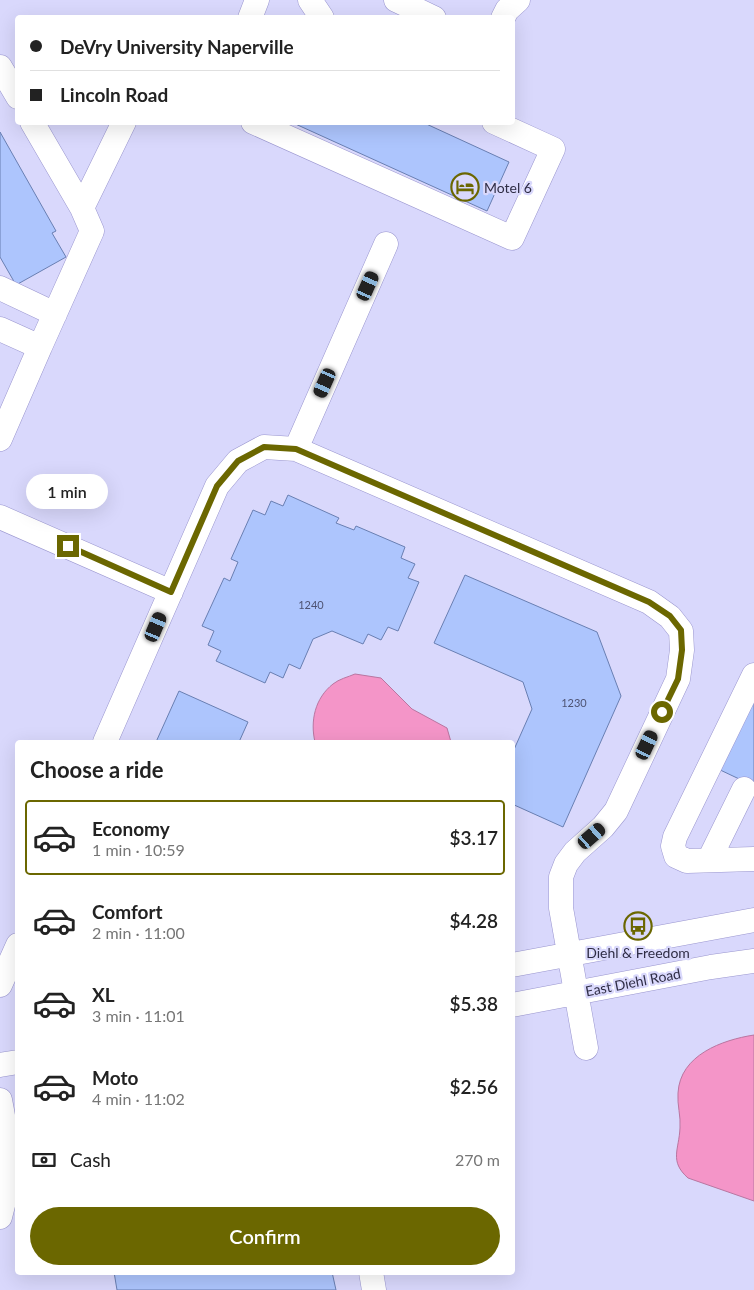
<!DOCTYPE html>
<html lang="en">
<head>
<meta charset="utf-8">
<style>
  :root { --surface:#fff; --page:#f6f6f6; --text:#222; --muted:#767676; --line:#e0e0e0; --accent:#6b6700 }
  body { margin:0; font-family:Lato,sans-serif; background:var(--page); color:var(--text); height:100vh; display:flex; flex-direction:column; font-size:19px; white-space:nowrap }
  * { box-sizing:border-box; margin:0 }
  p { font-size:16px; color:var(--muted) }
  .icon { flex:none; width:28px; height:28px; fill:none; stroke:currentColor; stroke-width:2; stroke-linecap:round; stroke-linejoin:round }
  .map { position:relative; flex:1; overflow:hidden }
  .side { position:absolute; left:15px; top:740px; width:500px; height:535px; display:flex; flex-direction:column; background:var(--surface); border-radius:5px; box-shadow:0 5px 20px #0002 }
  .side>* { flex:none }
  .hud { position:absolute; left:15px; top:15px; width:500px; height:110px; border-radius:5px; box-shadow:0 5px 20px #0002; display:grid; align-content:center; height:110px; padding:0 15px; background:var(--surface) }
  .end { position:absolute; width:22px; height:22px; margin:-11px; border:6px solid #6b6700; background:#fff; box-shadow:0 0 0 2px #fff }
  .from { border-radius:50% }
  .bubble { position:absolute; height:35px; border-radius:18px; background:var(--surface); box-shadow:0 5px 20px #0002; font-size:16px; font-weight:600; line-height:35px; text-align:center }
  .car { position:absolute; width:15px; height:30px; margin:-15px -8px; border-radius:6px; box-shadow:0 0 4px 1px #0007; background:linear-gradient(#222 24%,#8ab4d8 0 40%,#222 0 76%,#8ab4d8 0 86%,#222 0) }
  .hud b { display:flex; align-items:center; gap:18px; height:48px; font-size:19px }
  .hud b+b { border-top:1px solid var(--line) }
  .hud i { width:12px; height:12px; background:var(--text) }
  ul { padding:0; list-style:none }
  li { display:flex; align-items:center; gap:15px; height:75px; margin:0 10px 8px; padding:0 5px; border:2px solid transparent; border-radius:5px }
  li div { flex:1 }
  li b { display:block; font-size:19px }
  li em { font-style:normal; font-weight:600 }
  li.active { border-color:var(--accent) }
  li>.icon { width:45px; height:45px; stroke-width:1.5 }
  h2 { padding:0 15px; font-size:22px; line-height:60px }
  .pay { display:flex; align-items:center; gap:12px; height:55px; padding:0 15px; font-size:19px }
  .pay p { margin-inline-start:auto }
  .button { display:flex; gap:10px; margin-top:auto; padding:10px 15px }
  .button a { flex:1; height:58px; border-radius:30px; background:var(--accent); color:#fff; font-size:20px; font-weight:600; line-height:58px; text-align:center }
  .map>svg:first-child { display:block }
  .water { fill:#f495c8; stroke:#b976a1 }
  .building { fill:#adc5fd; stroke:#697fb2 }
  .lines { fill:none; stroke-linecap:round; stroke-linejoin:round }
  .minor-casing { stroke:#9a96cf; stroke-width:25 }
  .minor { stroke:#fff; stroke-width:24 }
  .route { stroke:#6b6700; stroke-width:6 }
  .labels { text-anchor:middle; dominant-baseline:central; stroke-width:4.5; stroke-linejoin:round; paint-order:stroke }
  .number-label { font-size:11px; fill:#4e5373 }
  .poi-label { font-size:14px; fill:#2f2d45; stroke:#d9d8fc; text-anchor:start }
  .street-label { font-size:14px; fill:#2f2d45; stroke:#d9d8fc }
</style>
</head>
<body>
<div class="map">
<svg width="754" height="1290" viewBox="0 0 754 1290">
  <rect width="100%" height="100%" fill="#d9d8fc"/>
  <path class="water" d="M355,674L381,678L412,709L447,728L451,742H315C310,721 315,698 333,684C339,679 348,677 355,674Z
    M754,1035V1201L688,1178C669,1161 679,1150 680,1128C681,1116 677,1105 678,1093C680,1055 722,1040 754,1035Z"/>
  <path class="building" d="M291,122H422L509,162L487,211Z
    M0,132L56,231L52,233L66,257L16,285L0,257Z
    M288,495L339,518L336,523L354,530L356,526L405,547L401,558L415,564L408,578L419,582L398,631L388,627L381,640L368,634L363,644L332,631L313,639L300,669L289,664L283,678L270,672L265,683L216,661L221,651L208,645L214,631L202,626L224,578L230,581L238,562L231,559L253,510L265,515L271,501L283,506Z
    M465,575L597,632L621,696L563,827L512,804V754L532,709L523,682L434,643Z
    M754,689V786L716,768Z
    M179,691L248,722L239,742H156Z
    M114,1272H332L336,1290H117Z"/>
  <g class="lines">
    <g class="minor-casing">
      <path id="minor" d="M310,0L322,18
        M396,0L434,18
        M250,18L257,0
        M503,18L507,10L518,0
        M0,67L18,97
        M32,122L82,208L92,231L40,347
        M253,122L512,238L553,149L494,122
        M82,208L124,122
        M0,288L55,314
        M0,329L40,347L0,439
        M296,449L386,244
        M0,517L171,592
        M754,675L675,837L673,846L676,856L687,861L754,859
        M105,742L217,486L238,461L264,447L296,449L649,602L670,617L681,631L682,650L678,679L616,811L603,827L575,852L566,864L561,877V908L586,1048
        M709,860L744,789
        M512,965L754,920
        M0,985L18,945
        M512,1005L711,967L754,961
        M0,1065L18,1062
        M0,1100C9,1145 13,1172 0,1217
        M371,1272L374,1290"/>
    </g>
    <use href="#minor" class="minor"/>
  </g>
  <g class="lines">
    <path class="route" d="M68,546L171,592L217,486L238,461L264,447L296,449L649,602L670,616L681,630L682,650L678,679L662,712"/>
  </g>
  <defs>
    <g id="hotel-ring" transform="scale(1.4375)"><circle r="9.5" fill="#d9d8fc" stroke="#6b6700" stroke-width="1.5"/><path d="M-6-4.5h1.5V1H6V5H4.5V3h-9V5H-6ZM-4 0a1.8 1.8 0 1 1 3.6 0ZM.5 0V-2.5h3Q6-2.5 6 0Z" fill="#6b6700"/></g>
    <g id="bus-ring" transform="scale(1.4375)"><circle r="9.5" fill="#d9d8fc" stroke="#6b6700" stroke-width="1.5"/><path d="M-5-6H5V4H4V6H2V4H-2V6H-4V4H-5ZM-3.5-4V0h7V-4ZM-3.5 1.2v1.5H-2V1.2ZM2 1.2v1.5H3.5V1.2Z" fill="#6b6700"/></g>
  </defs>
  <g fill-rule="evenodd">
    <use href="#hotel-ring" x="465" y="187"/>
    <use href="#bus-ring" x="638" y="926"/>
  </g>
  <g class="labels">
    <g class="number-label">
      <text x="311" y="604">1240</text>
      <text x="574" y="702">1230</text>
    </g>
    <g class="poi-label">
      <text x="484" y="187">Motel 6</text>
      <text x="638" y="952" text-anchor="middle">Diehl &amp; Freedom</text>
    </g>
    <g class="street-label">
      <text transform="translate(633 982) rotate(-11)">East Diehl Road</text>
    </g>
  </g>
</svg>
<i class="end from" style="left:662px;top:712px"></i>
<i class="end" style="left:68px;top:546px"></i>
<div class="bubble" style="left:26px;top:474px;width:82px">1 min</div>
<i class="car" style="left:368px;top:286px;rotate:24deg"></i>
<i class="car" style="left:325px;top:383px;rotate:204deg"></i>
<i class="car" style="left:156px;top:627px;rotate:23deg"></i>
<i class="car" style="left:647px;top:745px;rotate:25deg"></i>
<i class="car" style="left:592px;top:836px;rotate:49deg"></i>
<div class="hud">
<b><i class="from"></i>DeVry University Naperville</b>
<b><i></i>Lincoln Road</b>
</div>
<section class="side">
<h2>Choose a ride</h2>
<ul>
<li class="active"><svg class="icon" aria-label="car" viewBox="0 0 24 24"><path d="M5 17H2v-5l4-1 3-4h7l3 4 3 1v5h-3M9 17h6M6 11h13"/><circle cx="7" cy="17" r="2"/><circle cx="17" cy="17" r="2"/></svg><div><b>Economy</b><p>1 min · 10:59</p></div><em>$3.17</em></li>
<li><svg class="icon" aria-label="car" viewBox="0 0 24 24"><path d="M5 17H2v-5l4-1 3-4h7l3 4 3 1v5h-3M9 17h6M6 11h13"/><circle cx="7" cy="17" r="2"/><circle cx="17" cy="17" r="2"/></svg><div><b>Comfort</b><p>2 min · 11:00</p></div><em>$4.28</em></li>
<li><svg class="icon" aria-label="car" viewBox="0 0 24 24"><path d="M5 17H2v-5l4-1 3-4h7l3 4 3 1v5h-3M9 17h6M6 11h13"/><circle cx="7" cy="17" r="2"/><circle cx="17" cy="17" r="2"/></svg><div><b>XL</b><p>3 min · 11:01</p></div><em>$5.38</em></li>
<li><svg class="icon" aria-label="car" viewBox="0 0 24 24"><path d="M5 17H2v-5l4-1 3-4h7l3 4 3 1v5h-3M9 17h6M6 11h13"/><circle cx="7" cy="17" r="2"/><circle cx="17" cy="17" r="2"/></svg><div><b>Moto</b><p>4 min · 11:02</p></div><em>$2.56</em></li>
</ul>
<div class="pay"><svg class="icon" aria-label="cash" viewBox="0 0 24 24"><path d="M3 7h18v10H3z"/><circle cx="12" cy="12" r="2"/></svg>Cash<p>270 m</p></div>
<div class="button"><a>Confirm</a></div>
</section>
</div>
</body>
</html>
